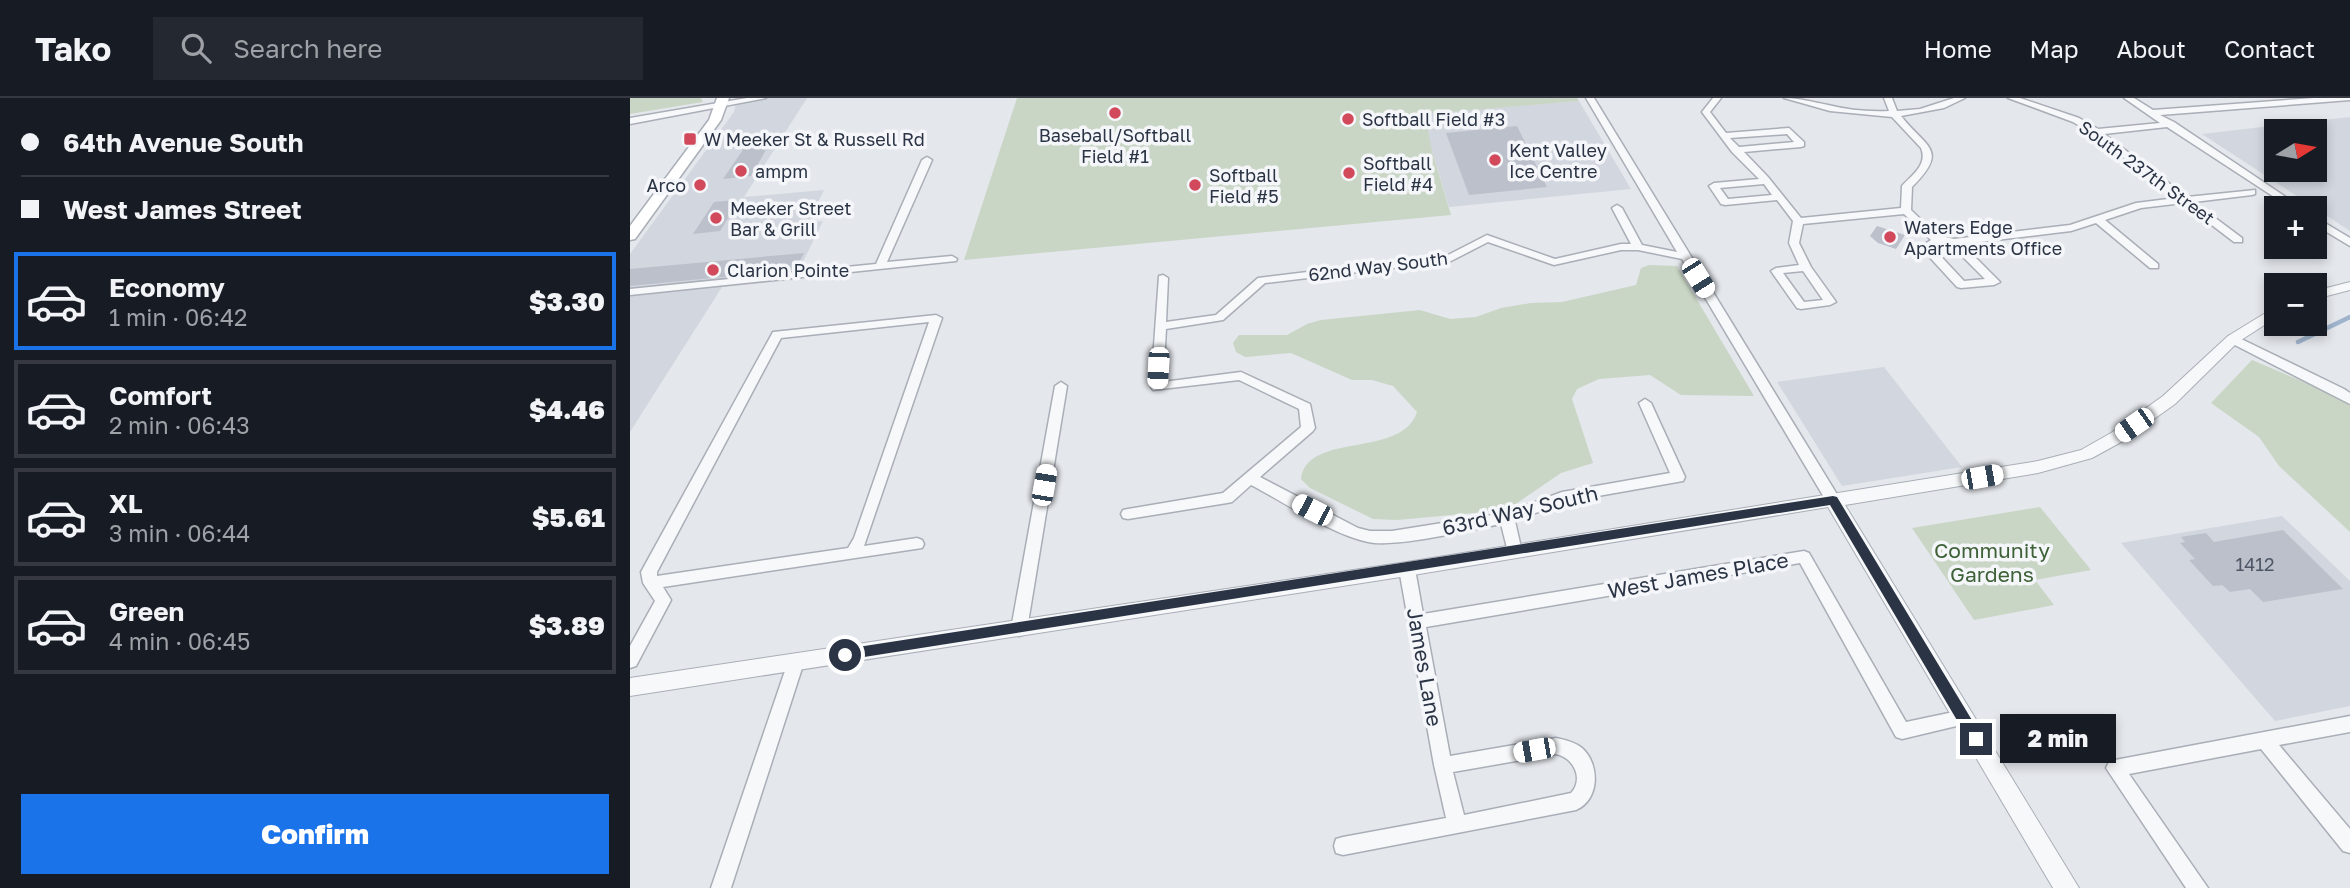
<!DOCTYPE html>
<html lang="en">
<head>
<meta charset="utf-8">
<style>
  :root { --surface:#171b24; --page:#242831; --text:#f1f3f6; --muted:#9ea1a6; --line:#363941; --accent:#1a73e8 }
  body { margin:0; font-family:"Golos Text",sans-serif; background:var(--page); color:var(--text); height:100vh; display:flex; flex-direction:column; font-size:26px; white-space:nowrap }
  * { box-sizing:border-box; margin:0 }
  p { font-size:23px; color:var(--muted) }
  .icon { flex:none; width:38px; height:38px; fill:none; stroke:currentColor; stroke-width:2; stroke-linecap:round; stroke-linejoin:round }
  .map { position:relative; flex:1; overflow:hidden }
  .details { display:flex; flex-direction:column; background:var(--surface); width:630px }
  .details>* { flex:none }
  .hud { display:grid; align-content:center; height:154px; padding:0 21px; background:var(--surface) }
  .needle { width:46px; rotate:79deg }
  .fabs { position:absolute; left:1634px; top:21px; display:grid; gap:14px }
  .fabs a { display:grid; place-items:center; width:63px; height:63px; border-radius:0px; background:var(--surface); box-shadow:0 4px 10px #0003; font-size:35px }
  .end { position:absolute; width:32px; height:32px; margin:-16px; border:9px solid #2b3445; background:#fff; box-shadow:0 0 0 4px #fff }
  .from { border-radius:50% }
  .bubble { position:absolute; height:49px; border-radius:0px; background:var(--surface); box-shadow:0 4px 10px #0003; font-size:23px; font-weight:800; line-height:49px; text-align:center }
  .car { position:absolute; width:21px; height:42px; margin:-21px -10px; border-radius:9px; box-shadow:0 0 5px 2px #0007; background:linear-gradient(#fff 24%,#345 0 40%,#fff 0 76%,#345 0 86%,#fff 0) }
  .hud b { display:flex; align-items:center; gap:24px; height:66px; font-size:26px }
  .hud b+b { border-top:2px solid var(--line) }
  .hud i { width:18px; height:18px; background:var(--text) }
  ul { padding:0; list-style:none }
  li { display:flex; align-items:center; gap:21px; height:98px; margin:0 14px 10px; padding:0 7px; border:4px solid var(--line); border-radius:0px }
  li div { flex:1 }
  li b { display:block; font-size:26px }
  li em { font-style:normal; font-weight:800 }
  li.on { border-color:var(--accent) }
  li>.icon { width:63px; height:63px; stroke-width:1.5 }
  .button { display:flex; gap:14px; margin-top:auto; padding:14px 21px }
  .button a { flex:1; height:80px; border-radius:0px; background:var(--accent); color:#fff; font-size:28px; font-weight:800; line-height:80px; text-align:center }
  header { display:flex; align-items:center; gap:42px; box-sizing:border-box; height:98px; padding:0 35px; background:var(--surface); border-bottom:2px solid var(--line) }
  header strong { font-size:33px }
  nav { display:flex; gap:38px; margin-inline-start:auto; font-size:24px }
  .search { width:490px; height:63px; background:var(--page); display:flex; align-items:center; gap:18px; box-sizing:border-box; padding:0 24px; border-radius:0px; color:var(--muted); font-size:26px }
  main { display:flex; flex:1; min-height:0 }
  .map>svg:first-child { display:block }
  .built { fill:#d2d6de; fill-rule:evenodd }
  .green { fill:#c9d6c5 }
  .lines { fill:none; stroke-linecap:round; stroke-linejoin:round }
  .stream { stroke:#9fb4cc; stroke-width:4.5 }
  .building { fill:#bbc0ca }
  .minor-casing { stroke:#a9aeb7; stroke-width:3 }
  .tertiary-casing { stroke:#a9aeb7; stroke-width:2 }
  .secondary-casing { stroke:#a9aeb7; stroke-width:3 }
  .minor { fill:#f7f8fa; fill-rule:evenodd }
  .tertiary { fill:#f7f8fa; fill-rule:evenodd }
  .secondary { fill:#fff; fill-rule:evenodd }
  .route { fill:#2b3445 }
  .poi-dot { fill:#d1495b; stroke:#f4f6f9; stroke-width:2.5 }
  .labels { text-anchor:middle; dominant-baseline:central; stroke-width:7; stroke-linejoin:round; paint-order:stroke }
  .far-poi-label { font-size:18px; fill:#2b3445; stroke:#f4f6f9; text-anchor:start }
  .far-street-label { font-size:18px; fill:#2b3445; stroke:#f4f6f9 }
  .number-label { font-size:18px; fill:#4f5766 }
  .street-label { font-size:21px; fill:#2b3445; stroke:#f4f6f9 }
  .park-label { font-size:21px; fill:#3f6138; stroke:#f4f6f9 }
</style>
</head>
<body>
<header>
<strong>Tako</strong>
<div class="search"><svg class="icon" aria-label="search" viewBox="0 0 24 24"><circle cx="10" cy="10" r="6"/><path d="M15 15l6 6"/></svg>Search here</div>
<nav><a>Home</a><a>Map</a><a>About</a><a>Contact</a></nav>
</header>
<main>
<section class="details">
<div class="hud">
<b><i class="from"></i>64th Avenue South</b>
<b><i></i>West James Street</b>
</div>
<ul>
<li class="on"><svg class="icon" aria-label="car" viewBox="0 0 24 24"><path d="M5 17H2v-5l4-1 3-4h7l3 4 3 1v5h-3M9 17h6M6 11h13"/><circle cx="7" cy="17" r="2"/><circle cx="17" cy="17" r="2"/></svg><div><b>Economy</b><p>1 min · 06:42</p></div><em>$3.30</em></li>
<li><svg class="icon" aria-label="car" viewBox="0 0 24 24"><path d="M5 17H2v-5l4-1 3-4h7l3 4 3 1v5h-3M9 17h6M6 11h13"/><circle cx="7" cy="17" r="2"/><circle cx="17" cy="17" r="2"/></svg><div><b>Comfort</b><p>2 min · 06:43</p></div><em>$4.46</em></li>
<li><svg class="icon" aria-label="car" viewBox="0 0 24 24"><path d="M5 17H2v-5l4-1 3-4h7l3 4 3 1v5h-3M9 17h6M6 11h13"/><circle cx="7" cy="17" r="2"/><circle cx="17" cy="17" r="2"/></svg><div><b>XL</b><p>3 min · 06:44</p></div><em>$5.61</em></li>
<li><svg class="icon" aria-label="car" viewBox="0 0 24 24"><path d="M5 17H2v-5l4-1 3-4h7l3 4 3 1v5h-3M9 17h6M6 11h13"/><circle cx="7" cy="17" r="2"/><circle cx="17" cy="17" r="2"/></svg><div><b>Green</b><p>4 min · 06:45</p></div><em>$3.89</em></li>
</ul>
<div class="button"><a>Confirm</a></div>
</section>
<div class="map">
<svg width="1720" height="790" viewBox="0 0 1720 790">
  <rect width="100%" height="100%" fill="#e4e7ec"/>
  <path class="built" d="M107,0H177L114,99L194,92L178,125L193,123L164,182L92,189L0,334V156L104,14Z
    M949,3L1001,91L819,109L791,16Z
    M1720,19V133L1572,36ZM1647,33H1685V72H1647Z
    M1254,269L1332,369L1212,388L1147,284Z
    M1652,418L1720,483V608L1645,623L1491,445Z"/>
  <path class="green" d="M0,0H71L73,4L0,16Z
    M387,0H947L949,3L795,16L802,53L821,117L334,162Z
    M1019,167L1047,168L1124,298L1051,297L1020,277L969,281L947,291L942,301L963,365L931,375L877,412L767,422L743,421L680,390L671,381C677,333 772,361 787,314L763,288L742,282H722L661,255L615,259L606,254L603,245L609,237H657L677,226L691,222L790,212L820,221L846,219L871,210L901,205L932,204L1006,187L1011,170Z
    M1622,262L1709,299L1720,308V434L1649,368L1629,339L1581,305Z
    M1410,409L1461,472L1405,482L1424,507L1344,522L1282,430Z"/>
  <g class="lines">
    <path class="stream" d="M1668,244L1720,219"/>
  </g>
  <path class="building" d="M887,28L917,89L839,97L816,35Z
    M144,38L121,78L93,81L121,40Z
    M105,102L102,107L107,106L90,133L63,136L84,104Z
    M1247,128L1275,137L1266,151L1248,145L1240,138Z
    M174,155L165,172L0,188V171Z
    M1653,432L1713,491L1633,504L1620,491L1600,494L1592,487L1583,488L1559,462L1565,461L1550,445L1555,444L1551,439L1576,435L1584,444Z"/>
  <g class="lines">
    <g class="minor-casing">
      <path id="minor" d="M117,0H136L0,26V20Z
        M956,0H964L1208,398L1210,402L1208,406H1198L1052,161L1008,152H991L924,167L858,144L821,163L635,185L593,222L536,231L533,284L611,274L680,306L685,330L683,333L630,379L728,430L740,433H762L875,415L932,394L1040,375L1009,305L1015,301L1021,305L1055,379L1053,383L934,404L885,423L892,454L890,458H880L878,454L871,426C839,432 766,450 738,444C703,437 654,404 621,387L602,404L597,405L498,421L493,420L491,416L493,412L498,411L593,395L671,329L669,311L609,282L523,292L521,289L529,178L533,177L538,180L536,224L586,217L628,180L818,157L857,137L925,161L991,146H1001L982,110L987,107L992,110L1012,147L1047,154Z
        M1083,0H1091L1080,14L1096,35L1159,30L1174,44V48L1171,49L1114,54L1138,79L1171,120L1271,110L1272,88C1282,77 1298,67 1291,50L1262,19L1200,13L1154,0C1169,0 1183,4 1198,7C1218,12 1238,14 1259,13L1254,0H1262L1267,13L1290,11L1324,0H1335L1314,10L1271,18C1296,50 1320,51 1282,89L1281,112L1307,137L1324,141L1440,127L1506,105L1546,100L1463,36L1443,24L1378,0H1390L1449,20L1468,31L1530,25L1494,0H1504L1523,12L1684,0H1720V2L1530,17L1544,24L1672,110H1661L1537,29L1474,36L1557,99L1625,92V96L1622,97L1564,104L1612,140V144H1604L1553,105L1511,110L1475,122L1528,166V170H1520L1466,125L1441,133L1332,146L1370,184L1364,187L1331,190L1327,189L1294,153L1293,147L1301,142L1274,116L1173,126L1169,145L1181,169L1206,204L1200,207L1171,211L1167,210L1141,173L1146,170L1169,167L1159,145L1163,123L1147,102L1095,107L1091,106L1079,88L1084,85L1129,81L1102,54L1072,14ZM1157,36L1164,44L1109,49L1100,40ZM1134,86L1142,97L1098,101L1090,90ZM1311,146L1321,147L1355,181L1334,183L1303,150ZM1173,173L1193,202L1174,204L1153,175Z
        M297,59L302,62L257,164L322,158L327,161L326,163L0,197V191L246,166L292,62Z
        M1685,119L1720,140V148L1685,127Z
        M306,217L312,220L234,448L287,440L292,442L294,446L292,450L33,489L41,502L6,568L0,570V548L25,503L13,485L11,474L143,234ZM299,224L224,440L218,450L27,478V474L151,240Z
        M1603,237L1714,291L1720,295V306L1599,244V238Z
        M431,284L437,288L397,531L395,536L389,538L383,536L381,531L425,288Z
        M1174,453L1179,455L1276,624L1333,612L1339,615L1342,620L1339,625L1272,641L1266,639L1170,465L796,529L820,658L926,640C935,642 945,644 952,650C970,666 970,702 946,712L713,757L706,755L704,748L706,741L713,739L816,720L804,667L769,471L772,467H782L785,471L793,516ZM926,656C944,660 954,681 941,695L834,717L823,674Z
        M166,557L172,559L174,564L101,790H81L158,564L160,559Z
        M1720,618V634L1649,647L1720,731V755L1713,753L1631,651L1499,676L1578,790H1556L1476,670L1479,664L1485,662Z"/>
    </g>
    <g class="tertiary-casing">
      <path id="tertiary" d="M1720,184V192L1685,201V193Z
        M1647,208V219L1608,244L1545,306L1493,343L1462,360L1408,375L1215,407L1449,790H1423L1198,409L777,478L0,598V580L777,464L1408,363L1451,352L1481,335L1533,298L1598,238Z"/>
    </g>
    <g class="secondary-casing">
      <path id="secondary" d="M87,0H99L91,22L5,141L0,142V128L79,22Z"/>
    </g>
    <use href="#minor" class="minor"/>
    <use href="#tertiary" class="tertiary"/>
    <use href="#secondary" class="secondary"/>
  </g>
  <path class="route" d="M1203,398L1207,399L1351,637V646H1341L1200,407L215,562L209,557L215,551Z"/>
  <g class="poi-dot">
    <circle cx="485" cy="15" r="7"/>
    <circle cx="718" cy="21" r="7"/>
    <rect x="53" y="34" width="14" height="14" rx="3.5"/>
    <circle cx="865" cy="62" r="7"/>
    <circle cx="111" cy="73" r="7"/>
    <circle cx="719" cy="75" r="7"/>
    <circle cx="70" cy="87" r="7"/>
    <circle cx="565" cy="87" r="7"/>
    <circle cx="86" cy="120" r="7"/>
    <circle cx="1260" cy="139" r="7"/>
    <circle cx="83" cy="172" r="7"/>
  </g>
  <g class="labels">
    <g class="far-poi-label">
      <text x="732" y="21">Softball Field #3</text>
      <text x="485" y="37" text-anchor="middle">Baseball/Softball<tspan x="485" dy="21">Field #1</tspan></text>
      <text x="74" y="41">W Meeker St &amp; Russell Rd</text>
      <text x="879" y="52">Kent Valley<tspan x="879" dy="21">Ice Centre</tspan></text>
      <text x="733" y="65">Softball<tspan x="733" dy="21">Field #4</tspan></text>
      <text x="125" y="73">ampm</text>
      <text x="579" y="77">Softball<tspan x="579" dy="21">Field #5</tspan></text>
      <text x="56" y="87" text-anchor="end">Arco</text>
      <text x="100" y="110">Meeker Street<tspan x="100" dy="21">Bar &amp; Grill</tspan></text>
      <text x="1274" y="129">Waters Edge<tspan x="1274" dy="21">Apartments Office</tspan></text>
      <text x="97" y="172">Clarion Pointe</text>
    </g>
    <g class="far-street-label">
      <text transform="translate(1517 74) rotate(36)">South 237th Street</text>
      <text transform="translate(748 168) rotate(-7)">62nd Way South</text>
    </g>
    <g class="number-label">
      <text x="1625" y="466">1412</text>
    </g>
    <g class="street-label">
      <text transform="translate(890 412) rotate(-13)">63rd Way South</text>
      <text transform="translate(1068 477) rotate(-10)">West James Place</text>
      <text transform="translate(795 569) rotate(80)">James Lane</text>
    </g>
    <g class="park-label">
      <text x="1362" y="452">Community<tspan x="1362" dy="24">Gardens</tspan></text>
    </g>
  </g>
</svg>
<div class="fabs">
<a><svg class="needle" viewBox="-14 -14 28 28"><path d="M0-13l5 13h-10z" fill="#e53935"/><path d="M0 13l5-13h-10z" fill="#9ea1a6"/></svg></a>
<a>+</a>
<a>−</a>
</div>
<i class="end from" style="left:215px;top:557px"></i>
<i class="end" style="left:1346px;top:641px"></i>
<div class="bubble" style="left:1370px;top:616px;width:116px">2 min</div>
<i class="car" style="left:1068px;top:180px;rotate:148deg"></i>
<i class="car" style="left:528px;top:270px;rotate:183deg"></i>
<i class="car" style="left:1504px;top:327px;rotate:235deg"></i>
<i class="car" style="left:1352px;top:379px;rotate:80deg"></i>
<i class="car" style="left:414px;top:387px;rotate:10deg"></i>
<i class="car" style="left:682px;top:412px;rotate:297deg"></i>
<i class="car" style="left:904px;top:652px;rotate:260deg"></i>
</div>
</main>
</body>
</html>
